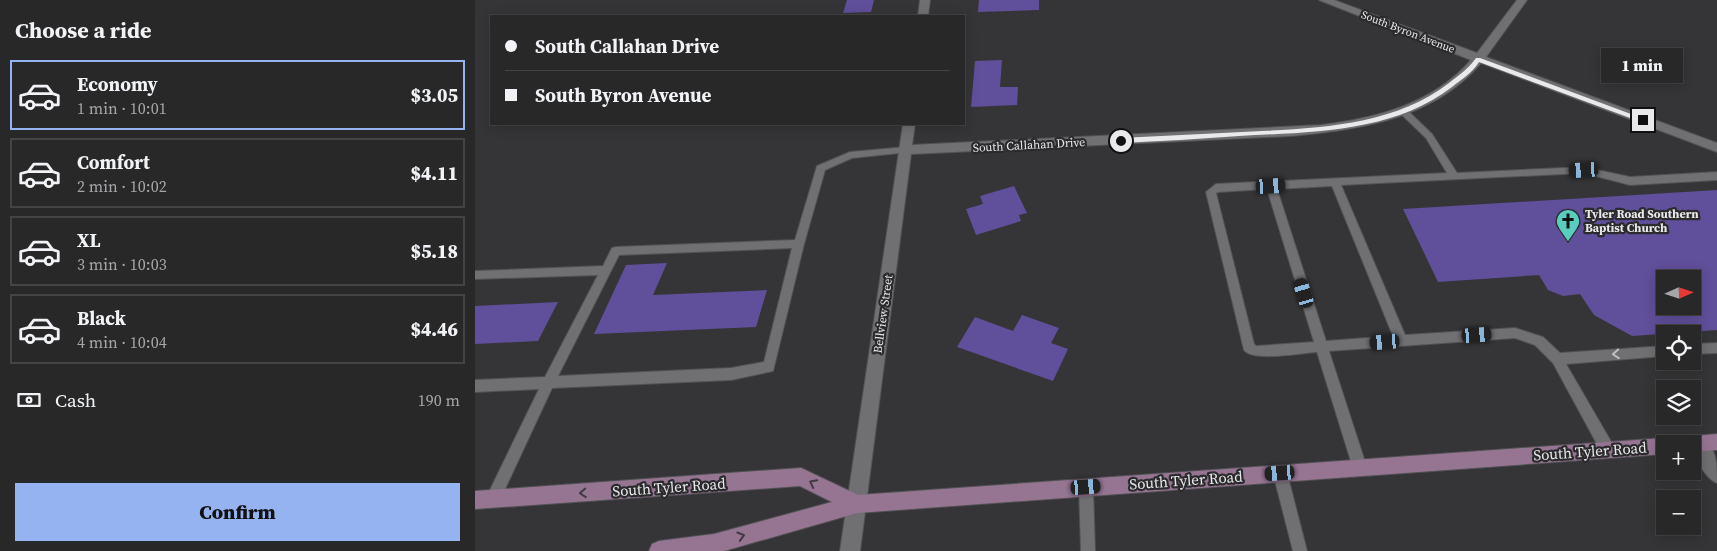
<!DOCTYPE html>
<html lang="en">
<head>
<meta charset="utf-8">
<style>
  :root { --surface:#282829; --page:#303031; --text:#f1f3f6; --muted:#a5a6a8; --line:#444446; --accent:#95b2f1 }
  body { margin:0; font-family:"Source Serif 4",serif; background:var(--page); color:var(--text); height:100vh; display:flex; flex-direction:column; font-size:19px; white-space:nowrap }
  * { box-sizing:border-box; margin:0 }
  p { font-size:16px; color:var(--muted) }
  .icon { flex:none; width:28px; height:28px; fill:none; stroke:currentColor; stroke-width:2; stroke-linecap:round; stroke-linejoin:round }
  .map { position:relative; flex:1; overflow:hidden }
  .side { display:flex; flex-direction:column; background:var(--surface); width:475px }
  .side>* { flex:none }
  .hud { position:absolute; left:15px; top:15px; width:475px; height:110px; border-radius:0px; box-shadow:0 2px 12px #0003,0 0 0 1px var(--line); display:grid; align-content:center; height:110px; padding:0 15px; background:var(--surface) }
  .needle { width:32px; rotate:87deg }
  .controls { position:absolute; left:1181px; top:270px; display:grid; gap:10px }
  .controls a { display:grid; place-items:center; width:45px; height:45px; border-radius:0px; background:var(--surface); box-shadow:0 2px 12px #0003,0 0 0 1px var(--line); font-size:25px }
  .end { position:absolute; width:22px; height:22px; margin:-11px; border:6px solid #e9e9eb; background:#111; box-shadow:0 0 0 2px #111 }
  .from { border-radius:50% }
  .bubble { position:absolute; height:35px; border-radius:0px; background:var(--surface); box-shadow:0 2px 12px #0003,0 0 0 1px var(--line); font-size:16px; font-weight:800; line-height:35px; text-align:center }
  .car { position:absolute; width:15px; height:30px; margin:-15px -8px; border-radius:6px; box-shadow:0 0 4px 1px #0007; background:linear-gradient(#222 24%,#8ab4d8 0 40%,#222 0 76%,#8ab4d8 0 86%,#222 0) }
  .hud b { display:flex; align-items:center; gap:18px; height:48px; font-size:19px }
  .hud b+b { border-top:1px solid var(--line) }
  .hud i { width:12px; height:12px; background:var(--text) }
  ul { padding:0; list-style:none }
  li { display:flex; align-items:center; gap:15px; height:70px; margin:0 10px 8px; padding:0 5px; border:2px solid var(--line); border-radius:0px }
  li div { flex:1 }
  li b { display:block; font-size:19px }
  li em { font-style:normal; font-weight:800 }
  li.current { border-color:var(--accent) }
  li>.icon { width:45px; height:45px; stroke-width:1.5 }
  h2 { padding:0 15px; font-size:22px; line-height:60px }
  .pay { display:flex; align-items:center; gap:12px; height:55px; padding:0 15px; font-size:19px }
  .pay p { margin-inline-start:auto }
  .action { display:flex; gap:10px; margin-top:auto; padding:10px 15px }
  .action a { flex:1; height:58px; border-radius:0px; background:var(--accent); color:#111; font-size:20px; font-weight:800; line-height:58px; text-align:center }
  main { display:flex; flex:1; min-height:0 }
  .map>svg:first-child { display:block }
  .building { fill:#604f9a; fill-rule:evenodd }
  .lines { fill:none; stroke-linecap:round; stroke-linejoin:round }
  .lane-casing { stroke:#525154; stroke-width:2 }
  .street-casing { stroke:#525154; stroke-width:2 }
  .secondary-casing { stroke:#525154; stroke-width:2 }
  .lane { fill:#707073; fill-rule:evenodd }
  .street { fill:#707073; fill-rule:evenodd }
  .secondary { fill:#967593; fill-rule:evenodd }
  .oneway { stroke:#bfbfc1 }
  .oneway2 { stroke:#403a41 }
  .route { fill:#e9e9eb }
  .labels { text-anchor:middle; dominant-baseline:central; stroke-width:4.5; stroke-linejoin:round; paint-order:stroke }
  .far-street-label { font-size:11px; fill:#e9e9eb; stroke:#2b2b2d }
  .street-label { font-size:12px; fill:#e9e9eb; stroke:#2b2b2d }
  .poi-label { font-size:12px; font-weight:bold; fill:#e9e9eb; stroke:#2b2b2d; text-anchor:start }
  .near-street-label { font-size:15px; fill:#e9e9eb; stroke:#2b2b2d }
</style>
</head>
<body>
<main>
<section class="side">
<h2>Choose a ride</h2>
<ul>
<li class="current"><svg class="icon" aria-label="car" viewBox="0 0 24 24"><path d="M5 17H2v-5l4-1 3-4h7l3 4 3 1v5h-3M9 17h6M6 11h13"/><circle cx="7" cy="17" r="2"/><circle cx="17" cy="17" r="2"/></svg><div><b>Economy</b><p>1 min · 10:01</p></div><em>$3.05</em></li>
<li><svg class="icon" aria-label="car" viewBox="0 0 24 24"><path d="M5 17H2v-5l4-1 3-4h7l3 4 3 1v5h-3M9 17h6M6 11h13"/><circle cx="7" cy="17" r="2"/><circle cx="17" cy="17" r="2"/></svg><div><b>Comfort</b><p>2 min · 10:02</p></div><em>$4.11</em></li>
<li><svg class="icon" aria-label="car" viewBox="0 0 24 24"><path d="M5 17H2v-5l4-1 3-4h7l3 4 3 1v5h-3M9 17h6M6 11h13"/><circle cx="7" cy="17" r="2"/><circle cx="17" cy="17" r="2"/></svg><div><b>XL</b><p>3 min · 10:03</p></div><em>$5.18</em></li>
<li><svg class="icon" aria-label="car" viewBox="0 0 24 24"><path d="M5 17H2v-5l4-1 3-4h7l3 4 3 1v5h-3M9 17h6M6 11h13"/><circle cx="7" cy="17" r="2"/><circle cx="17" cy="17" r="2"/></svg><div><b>Black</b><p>4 min · 10:04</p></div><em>$4.46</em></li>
</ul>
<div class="pay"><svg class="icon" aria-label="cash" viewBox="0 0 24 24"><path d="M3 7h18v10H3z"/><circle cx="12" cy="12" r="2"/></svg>Cash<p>190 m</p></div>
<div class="action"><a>Confirm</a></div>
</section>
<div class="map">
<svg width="1242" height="551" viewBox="0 0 1242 551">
  <rect width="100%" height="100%" fill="#353537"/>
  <path class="building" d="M372,0H399L396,12L368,13Z
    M504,0H564V10L503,12Z
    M527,60L525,87H543L542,105L496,107L500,61Z
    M539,186L552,213L544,215L546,221L501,235L491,209L508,204L505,196Z
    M1242,190V330L1157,336L1119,315L1105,294L1088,296L1073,290L1064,275L963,282L928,209ZM1190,279H1218V306H1190Z
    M192,263L178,295L292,290L281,327L119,334L151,265Z
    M83,302L63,341L0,344V306Z
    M547,315L584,328L576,343L593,349L578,381L482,347L500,317L538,331Z"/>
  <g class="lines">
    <g class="lane-casing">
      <path id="lane" d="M928,108L931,109L957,134L982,173L1109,167L1155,177L1242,172V180L1155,185L1109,173L866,185L930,335L1040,328L1068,337L1085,353L1190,346V356L1091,364L1138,445L1140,450L1138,455L1133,456L1128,455L1078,363L1060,345L1040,338L854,351L892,468L890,473L885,475L880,473L878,468L842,352C827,353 777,362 769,350L731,192L741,184L972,173L951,138L925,113L923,111ZM857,186L918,336L851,341L802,189ZM792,189L839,342L781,346L779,344L741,193L743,192Z
        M431,147L436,150L434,152L377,158L350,170L329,244L298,371L256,380L77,388L23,504L18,506L13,504L11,499L13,494L64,389L0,392V380L70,377L123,275L0,279V271L128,266L137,248L141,247L320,240L342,166L375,152ZM317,248L289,362L256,368L83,376L144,255Z
        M1242,343V353L1218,354V344Z
        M805,466L810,468L812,473L832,551H818L798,473L800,468Z
        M611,480L616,482L618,487L620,551H606L604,487L606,482Z"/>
    </g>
    <g class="street-casing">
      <path id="street" d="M445,0H455L453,16H443Z
        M844,0H859L1002,53L1042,0H1052L1011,57L1242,143V152L1006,63C958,119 884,130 815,136L436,154L385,551H365L428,124H440L437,145L846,125C902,118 958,104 996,60Z
        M1223,436C1242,443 1242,465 1242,483C1230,478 1218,456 1218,444H1214L1217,438Z"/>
    </g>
    <g class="secondary-casing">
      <path id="secondary" d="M1242,434V450L1218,452V444H1209L1212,438L1218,436Z
        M1190,438L1196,440L1198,444H1190V454L382,513L249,551H174L177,544L184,541L239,534L357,502L325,486L0,509V491L326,468L383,495Z"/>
    </g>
    <use href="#lane" class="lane"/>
    <use href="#street" class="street"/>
    <use href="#secondary" class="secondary"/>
  </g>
  <defs><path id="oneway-chevron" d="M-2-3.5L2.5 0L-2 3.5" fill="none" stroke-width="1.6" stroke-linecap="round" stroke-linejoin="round" transform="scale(1.25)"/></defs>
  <use class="oneway" href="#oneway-chevron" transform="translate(1141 354) rotate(176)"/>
  <g class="oneway2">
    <use href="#oneway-chevron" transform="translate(338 483) rotate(-153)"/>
    <use href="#oneway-chevron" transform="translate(108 493) rotate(176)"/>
    <use href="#oneway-chevron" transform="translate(266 536) rotate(-16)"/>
  </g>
  <path class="route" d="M1001,58H1005L1172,120L1166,122L1004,62C997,73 987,79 977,87C917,133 836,132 764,136C725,139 685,141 646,143L642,141L646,138C686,136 727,134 767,132C838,128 915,128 974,83C984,75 993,69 1001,58Z"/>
  <defs>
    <g id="church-pin" transform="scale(1.25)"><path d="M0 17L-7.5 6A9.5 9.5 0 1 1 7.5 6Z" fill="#59cebe" stroke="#2b2b2d"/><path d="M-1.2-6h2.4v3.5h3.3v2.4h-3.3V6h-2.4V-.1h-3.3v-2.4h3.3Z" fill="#111"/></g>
  </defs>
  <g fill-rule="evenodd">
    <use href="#church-pin" x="1093" y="221"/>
  </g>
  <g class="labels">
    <g class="far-street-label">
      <text transform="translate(933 32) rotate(21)">South Byron Avenue</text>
    </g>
    <g class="street-label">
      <text transform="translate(554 145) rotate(-3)">South Callahan Drive</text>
      <text transform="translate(408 314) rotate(-82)">Bellview Street</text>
    </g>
    <g class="poi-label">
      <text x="1110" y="214">Tyler Road Southern<tspan x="1110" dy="14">Baptist Church</tspan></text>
    </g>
    <g class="near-street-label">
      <text transform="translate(1115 451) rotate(-4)">South Tyler Road</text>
      <text transform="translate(711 480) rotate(-4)">South Tyler Road</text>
      <text transform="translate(194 487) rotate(-4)">South Tyler Road</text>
    </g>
  </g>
</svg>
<div class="controls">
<a><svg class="needle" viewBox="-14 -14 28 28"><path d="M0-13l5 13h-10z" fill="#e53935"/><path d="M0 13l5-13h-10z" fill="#a5a6a8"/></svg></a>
<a><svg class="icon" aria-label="locate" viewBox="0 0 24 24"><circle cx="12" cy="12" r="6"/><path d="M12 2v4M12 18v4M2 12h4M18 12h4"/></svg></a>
<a><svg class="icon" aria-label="layers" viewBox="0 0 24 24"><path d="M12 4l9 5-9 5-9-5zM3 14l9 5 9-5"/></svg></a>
<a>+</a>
<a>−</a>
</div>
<i class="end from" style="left:646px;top:141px"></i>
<i class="end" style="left:1168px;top:120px"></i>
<div class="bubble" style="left:1126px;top:48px;width:82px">1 min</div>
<i class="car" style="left:1109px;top:170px;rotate:267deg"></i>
<i class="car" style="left:796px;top:186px;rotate:87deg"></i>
<i class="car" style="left:829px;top:293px;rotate:343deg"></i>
<i class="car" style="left:1002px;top:335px;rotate:86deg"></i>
<i class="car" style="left:910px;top:342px;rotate:266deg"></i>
<i class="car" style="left:805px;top:473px;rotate:266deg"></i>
<i class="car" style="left:611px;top:487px;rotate:86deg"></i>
<div class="hud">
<b><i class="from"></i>South Callahan Drive</b>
<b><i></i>South Byron Avenue</b>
</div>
</div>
</main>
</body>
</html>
